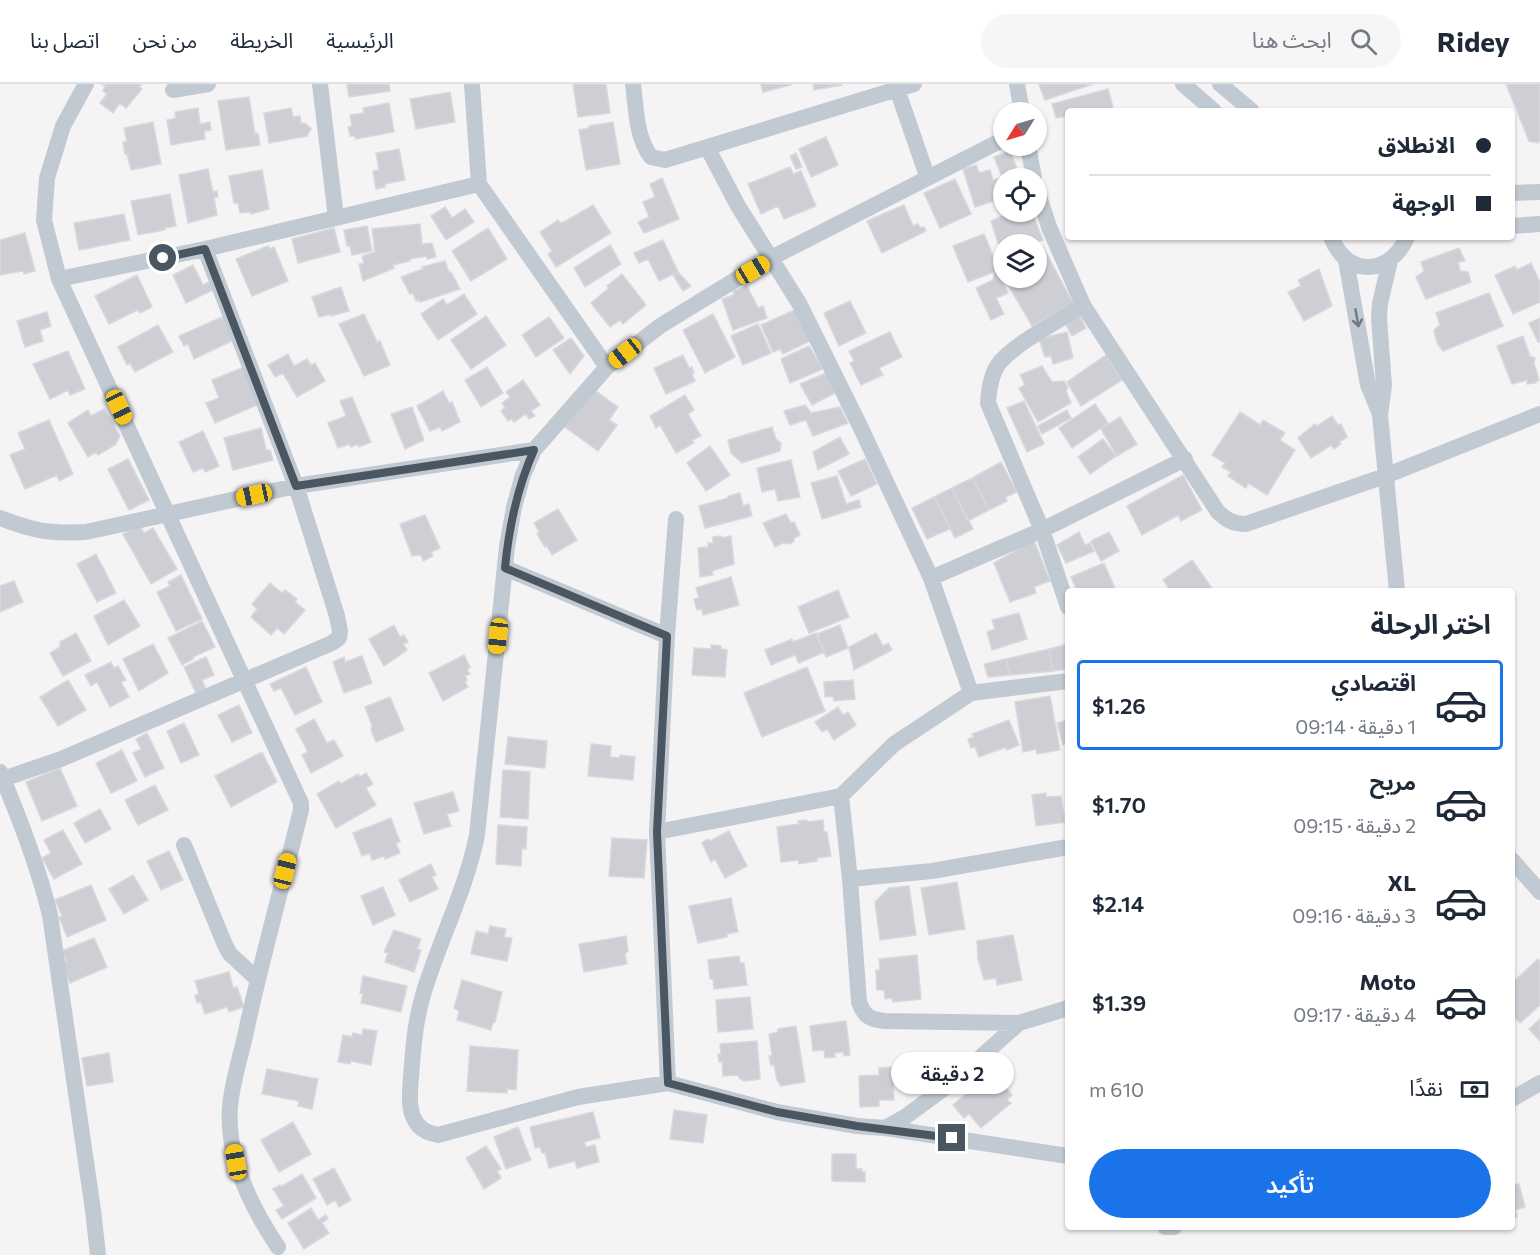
<!DOCTYPE html>
<html lang="ar">
<head>
<meta charset="utf-8">
<style>
  :root { --surface:#fff; --page:#f6f6f7; --text:#1f2937; --muted:#747a83; --line:#e0e1e3; --accent:#1a73e8 }
  body { margin:0; font-family:Commissioner,"Noto Sans Arabic",sans-serif; background:var(--page); color:var(--text); direction:rtl; height:100vh; display:flex; flex-direction:column; font-size:22px; white-space:nowrap }
  * { box-sizing:border-box; margin:0 }
  p { font-size:20px; color:var(--muted) }
  .icon { flex:none; width:33px; height:33px; fill:none; stroke:currentColor; stroke-width:2; stroke-linecap:round; stroke-linejoin:round }
  .map { position:relative; flex:1; overflow:hidden; direction:ltr }
  .sheet { position:absolute; left:1065px; top:504px; width:450px; height:642px; display:flex; flex-direction:column; background:var(--surface); border-radius:6px; box-shadow:0 2px 4px #0004; direction:rtl }
  .sheet>* { flex:none }
  .guide { position:absolute; left:1065px; top:24px; width:450px; height:132px; border-radius:6px; box-shadow:0 2px 4px #0004; direction:rtl; display:grid; align-content:center; height:132px; padding:0 24px; background:var(--surface) }
  .needle { width:39px; rotate:233deg }
  .controls { position:absolute; left:993px; top:18px; display:grid; gap:12px }
  .controls a { display:grid; place-items:center; width:54px; height:54px; border-radius:50%; background:var(--surface); box-shadow:0 2px 4px #0004; font-size:30px }
  .end { position:absolute; width:27px; height:27px; margin:-14px; border:8px solid #4a5661; background:#fff; box-shadow:0 0 0 3px #fff }
  .from { border-radius:50% }
  .bubble { position:absolute; height:42px; border-radius:21px; background:var(--surface); box-shadow:0 2px 4px #0004; font-size:20px; font-weight:600; line-height:42px; text-align:center; direction:rtl }
  .car { position:absolute; width:18px; height:36px; margin:-18px -9px; border-radius:8px; box-shadow:0 0 4px 2px #0007; background:linear-gradient(#f5c518 24%,#345 0 40%,#f5c518 0 76%,#345 0 86%,#f5c518 0) }
  .guide b { display:flex; align-items:center; gap:21px; height:57px; font-size:22px }
  .guide b+b { border-top:2px solid var(--line) }
  .guide i { width:15px; height:15px; background:var(--text) }
  ul { padding:0; list-style:none }
  li { display:flex; align-items:center; gap:18px; height:90px; margin:0 12px 9px; padding:0 12px; border:3px solid transparent; border-radius:6px }
  li div { flex:1 }
  li b { display:block; font-size:22px }
  li em { font-style:normal; font-weight:600 }
  li.current { border-color:var(--accent) }
  li>.icon { width:54px; height:54px; stroke-width:1.5 }
  h2 { padding:0 24px; font-size:27px; line-height:72px }
  .pay { display:flex; align-items:center; gap:15px; height:66px; padding:0 24px; font-size:22px }
  .pay p { margin-inline-start:auto }
  .primary-button { display:flex; gap:12px; margin-top:auto; padding:12px 24px }
  .primary-button a { flex:1; height:69px; border-radius:36px; background:var(--accent); color:#fff; font-size:24px; font-weight:600; line-height:69px; text-align:center }
  header { display:flex; align-items:center; gap:36px; box-sizing:border-box; height:84px; padding:0 30px; background:var(--surface); border-bottom:2px solid var(--line) }
  header strong { font-size:28px }
  nav { display:flex; gap:33px; margin-inline-start:auto; font-size:21px }
  .search { width:420px; height:54px; background:var(--page); display:flex; align-items:center; gap:15px; box-sizing:border-box; padding:0 21px; border-radius:33px; color:var(--muted); font-size:22px }
  .map>svg:first-child { display:block }
  .building { fill:#cdcfd5; stroke:#d7d9de; stroke-width:1.5 }
  .lines { fill:none; stroke-linecap:round; stroke-linejoin:round }
  .minor { stroke:#c1cad2; stroke-width:16 }
  .oneway { stroke:#6e7983 }
  .route { stroke:#4a5661; stroke-width:8 }
</style>
</head>
<body>
<header>
<strong>Ridey</strong>
<div class="search"><svg class="icon" aria-label="search" viewBox="0 0 24 24"><circle cx="10" cy="10" r="6"/><path d="M15 15l6 6"/></svg>ابحث هنا</div>
<nav><a>الرئيسية</a><a>الخريطة</a><a>من نحن</a><a>اتصل بنا</a></nav>
</header>
<div class="map">
<svg width="1540" height="1171" viewBox="0 0 1540 1171">
  <rect width="100%" height="100%" fill="#f5f3f3"/>
  <path class="building" d="M102,0H142L139,3L142,5L126,24L120,19L113,29L100,19L107,10L103,7L105,2Z
    M347,0H389L390,7L349,13Z
    M573,0H606L610,29L578,33Z
    M761,0H791V1L763,8Z
    M813,0H842V1L814,6Z
    M1039,0H1093L1045,16Z
    M1506,0H1540V56L1538,59L1529,57Z
    M1108,5L1114,27H1068V32L1056,34L1052,20Z
    M450,8L455,38L416,45L410,15Z
    M249,13L255,50L258,49L260,61L226,66L218,17Z
    M389,19L394,48L356,55L355,52H350L348,43L352,42L350,31L364,29L363,24Z
    M198,24L200,40L210,38L211,46L204,47L205,55L171,61L167,36L176,34L175,28Z
    M291,24L293,33L300,32L301,40L305,39L311,45L307,52L269,59L264,29Z
    M153,38L161,80L131,86L127,70H125L123,58H127L124,44Z
    M613,38L620,80L586,86L579,46L589,44V42Z
    M826,53L838,81L811,93L799,65Z
    M399,65L405,96L385,100V103L376,105L373,87L379,86L376,69Z
    M1010,67L1018,87L1007,91L1003,95L994,73Z
    M796,69L802,83L796,85L790,72Z
    M976,81L979,89L990,86L993,96L1000,94L1004,103V114L975,123L963,85Z
    M790,83L793,90L801,87L816,122L784,135L778,122L761,130L748,100Z
    M208,85L213,108L217,107L218,113H214L217,131L188,139L179,91Z
    M262,86L269,125L251,130L250,128L240,129L238,119H234L229,92Z
    M662,94L679,135L644,149L638,138L649,133L643,118L655,113L650,100Z
    M955,95L971,130L940,144L924,109Z
    M170,110L176,142L165,144V146L138,151L131,117Z
    M593,121L611,149L556,183L548,170L552,167L540,148L558,136L560,139L566,137Z
    M904,121L913,142L917,140L921,144L924,143L926,147L882,169L867,137Z
    M445,123L452,134L465,125L474,138L446,156L431,132Z
    M1012,128H1032L1043,156L1031,160H1004L1002,172L991,137Z
    M124,130L130,156L79,166L74,139Z
    M420,140L422,160L432,159L436,173L427,175L426,172L410,175V177L393,181L394,184L363,197L359,180L364,179L362,172L375,168L372,145Z
    M367,142L372,167L352,171L350,162H347L344,146Z
    M334,144L340,168L298,179L292,155Z
    M488,144L507,175L471,197L452,167Z
    M25,149L35,187L24,190L23,187L0,191V156Z
    M984,150L999,186L968,198L953,162Z
    M663,156L678,188L659,197L648,175L639,179L634,169Z
    M610,161L621,180L585,203L574,184Z
    M268,162L270,165L274,163L288,197L252,212L236,175Z
    M1043,163L1073,219L1032,242L1004,194H1036V167Z
    M1459,164L1465,177L1458,178L1460,187L1468,188L1471,198L1426,215L1416,193L1424,187L1421,178Z
    M445,177L449,188H451L460,205L420,218L419,216L416,217L413,209L410,210L401,193L423,185L422,183Z
    M1531,179L1540,198V218L1513,230L1495,191L1515,182L1517,186Z
    M193,181L203,201L213,196L217,204L186,219L173,191Z
    M1319,185L1332,222L1304,237L1288,208L1301,202L1298,196Z
    M678,188L691,202L683,207L673,191Z
    M998,188L1008,209L996,214L1004,230L991,236L976,204L993,196L994,189Z
    M622,190L646,221L623,240L620,236L610,243L591,219L609,204L607,202Z
    M137,191L152,223L140,229L138,226L109,240L95,212Z
    M747,202L758,224L763,222L767,234L733,246L722,215L734,211L733,207Z
    M341,203L349,227L331,232V230L319,233L312,213Z
    M1489,209L1503,242L1443,267L1437,259L1434,246L1440,241L1436,229Z
    M464,210L477,230L438,256L421,230L443,215L447,221Z
    M850,217L866,249L839,262L824,229Z
    M797,225L812,256L783,270L780,265L773,268L761,241Z
    M47,228L51,242L40,246L43,257L25,263L17,237Z
    M1078,229L1086,244L1072,252L1064,237Z
    M364,230L377,258L380,257L390,281L364,292L339,240Z
    M713,230L735,273L705,289L683,246Z
    M486,232L506,261L471,285L451,256Z
    M222,233L234,256L194,275L188,260L184,262L179,252Z
    M549,233L564,254L536,273L522,251Z
    M1540,234V258H1538L1529,239Z
    M758,240L771,269L743,281L731,252Z
    M158,241L173,268L135,288L130,279L127,281L118,263Z
    M890,248L902,273L879,284L883,291L861,301L850,279L854,277L849,267Z
    M1067,248L1073,274L1053,280L1051,272L1045,273L1039,255Z
    M1523,252L1530,272L1535,274L1534,279L1539,296L1535,299L1527,300V296L1512,300L1497,262Z
    M571,254L584,272L570,290L553,266Z
    M809,262L823,285L790,299L781,275Z
    M68,267L85,305L70,311L68,306L50,315L33,280Z
    M288,270L294,282L307,275L311,281L315,279L325,297L297,313L283,289L275,293L268,281Z
    M683,271L689,284L692,283L694,289L692,290L695,297L666,310L654,284Z
    M1106,271L1122,296L1081,322L1067,298Z
    M247,282L262,319L215,339L206,319L219,314L212,296Z
    M1042,282L1052,298L1064,297L1068,303L1066,307L1071,319L1038,338L1019,304L1025,301L1020,291Z
    M487,283L503,309L481,323L465,296Z
    M826,289L837,308L812,321L800,300Z
    M523,296L540,321L531,327L535,332L529,335L526,330L514,338L511,335L508,337L501,327L505,324L502,319L510,313L506,308Z
    M593,305L618,323L609,336L617,341L598,367L565,343Z
    M443,307L449,319L452,318L460,338L442,347L440,343L430,347L417,322Z
    M685,311L694,326L688,330L701,352L692,356L694,359L676,369L660,341L656,344L650,332Z
    M352,313L371,358L359,363L358,360L351,363L349,360L338,364L328,339L346,332L340,317Z
    M1024,317L1044,360L1027,368L1007,324Z
    M1095,320L1108,339L1072,364L1059,344Z
    M805,321L811,329L840,323L848,339L813,352L806,336L790,341L784,327Z
    M412,323L424,356L405,365L391,330Z
    M104,325L120,352L115,361L98,371L96,368L88,373L68,339L88,326L91,332Z
    M1067,326L1071,334L1042,350L1038,342Z
    M1240,328L1260,341L1263,336L1285,349L1280,356L1295,366L1267,411L1248,399L1246,404L1228,392L1231,388L1222,383L1225,379L1212,371Z
    M1332,332L1338,341L1341,340L1347,353L1339,358L1341,360L1334,365L1331,361L1311,374L1298,354L1315,340L1317,342Z
    M1120,333L1137,360L1117,372L1101,345Z
    M49,336L73,390L59,397L57,391L25,405L10,371L25,365L18,349Z
    M772,343L776,355L781,359L780,367L742,379L731,369L728,356Z
    M261,344L266,366H270L273,376L233,386L224,354Z
    M203,347L219,382L205,388L203,384L193,388L179,358Z
    M840,353L849,370L818,386L813,368Z
    M1103,355L1116,372L1090,390L1078,373Z
    M710,362L730,391L706,407L687,379Z
    M128,375L149,416L129,426L108,385Z
    M865,375L877,400L851,412L838,387Z
    M791,376L800,413L778,417L775,405L762,408L757,384Z
    M1001,378L1017,408L1006,413L1007,417L989,426L972,394Z
    M1183,391L1202,426L1181,437L1178,431L1142,451L1127,422Z
    M837,392L846,420L859,416L861,423L822,435L811,399Z
    M972,394L989,426L968,437L952,404Z
    M952,404L973,445L955,454L934,413Z
    M740,409L743,422L749,420L752,432L705,444L699,422L728,414V412Z
    M934,413L950,445L927,455L912,424Z
    M558,425L577,456L552,471L547,462L545,463L537,450L539,448L534,439Z
    M786,430L791,439L794,438L800,451L794,454V457L790,460L783,459L775,463L763,439Z
    M425,431L440,464L431,468L433,472L423,477L421,471L412,472L400,440Z
    M139,441L144,449L153,444L177,485L151,500L123,450Z
    M1079,448L1085,461L1090,459L1094,467L1066,479L1057,461Z
    M1109,448L1119,467L1101,477L1091,457Z
    M721,452L722,454L731,452L734,480L712,487L713,491L700,493L698,464L708,463V459H713V453Z
    M1034,456L1050,497L1034,503L1036,509L1010,518L994,479Z
    M96,470L116,509L97,518L77,480Z
    M1192,476L1214,507H1171L1163,496Z
    M1104,479L1116,507H1077L1071,493Z
    M181,491L202,535L176,547L157,508L170,502L168,498Z
    M731,493L739,521L703,531L702,525L697,526L694,515L699,514L696,504Z
    M14,497L23,518L0,528V502Z
    M270,499L282,509L285,506L297,515L295,518L305,526L284,550L277,544L271,551L251,533L257,525L252,520Z
    M838,506L849,533L809,549L798,523Z
    M124,516L140,542L108,561L94,532Z
    M1019,529L1027,555L992,566L987,548L995,545L992,536Z
    M202,537L215,563L193,573V575L182,581L168,554Z
    M394,541L400,553L404,551L408,558L403,560L407,566L384,582L369,555Z
    M840,541L848,564L826,573L817,550Z
    M76,549L91,577L63,592L50,569L60,563V558Z
    M816,549L824,568L799,579L795,571L771,581L765,566L792,555L793,558Z
    M876,549L883,562L888,559L892,566L854,586L849,563Z
    M153,560L168,589L139,607L123,575Z
    M1068,560V585L1053,587L1049,565Z
    M711,561L721,562V565L727,566L725,593L692,591L694,564L711,565Z
    M1049,565L1053,587L1010,591L1006,575Z
    M464,571L470,583L467,586L470,590L465,592L467,596L465,598L468,603L443,617L429,589Z
    M362,572L372,599L344,609L333,578L344,573L345,578Z
    M206,573L214,591L202,596L206,605L196,609L184,583Z
    M1006,575L1010,591L988,593L984,580Z
    M111,578L114,584L118,582L126,596L121,598L129,613L110,623L97,598L91,602L85,591Z
    M306,583L322,618L295,631L281,604L274,607L270,600Z
    M807,583L825,627L762,653L744,609Z
    M68,596L86,626L58,642L40,613Z
    M853,596L855,615L834,617L833,612L825,613L824,598Z
    M1050,612L1060,666L1037,670L1036,665L1023,668L1015,618Z
    M390,613L404,646L376,658L371,646L372,641L365,623Z
    M239,621L252,649L232,658L218,631Z
    M838,623L843,631L848,628L856,641L834,656L827,645L822,648L815,638Z
    M314,635L327,659L334,656L343,672L311,689L302,671L308,668L296,645Z
    M1009,636L1019,661L1007,666L1006,663L979,673L975,663L971,664L968,655L974,653L972,650Z
    M1068,636V660L1063,661L1057,639Z
    M184,639L199,671L181,679L167,647Z
    M147,649L164,684L145,693L133,669L141,665L136,655Z
    M508,653L547,657L545,684L505,680Z
    M591,660L611,662L610,673L620,674V671L635,673L633,696L588,692Z
    M122,666L137,697L111,709L96,679Z
    M262,668L277,698L231,723L215,692Z
    M60,684L77,722L42,737L26,698Z
    M503,686L530,688L528,735L500,733Z
    M366,689L373,700L366,704L376,721L336,744L317,710L339,697L341,700L358,690L360,693Z
    M155,701L168,726L138,741L125,716Z
    M453,708L459,727L447,730L451,742L424,750L414,719Z
    M1046,709V713L1061,712L1065,738L1036,742L1032,711Z
    M100,725L111,745L85,759L74,739Z
    M391,734L400,758L396,759L400,769L385,775L384,772L372,776L370,769L362,772L353,749Z
    M807,736V738L823,736L824,748H827L831,772L817,774V777L799,780L798,776L781,778L777,743L799,740L798,737Z
    M498,741L527,743L526,765L522,764L521,782L496,780Z
    M63,746L82,780L54,795L42,774L51,769L44,756Z
    M729,747L747,782L725,794L715,775L711,778L702,759L708,755L710,757Z
    M612,754L647,756L644,794L609,792Z
    M169,767L183,796L161,806L147,777Z
    M431,780L436,791L432,793L438,805L410,818L399,796Z
    M133,791L148,816L124,830L109,805Z
    M957,798L965,845L929,851L921,804Z
    M91,801L106,836L67,853L59,833L62,832L55,816Z
    M909,802L916,851L880,856L875,818L889,804Z
    M383,803L395,831L373,841L361,812Z
    M731,814L738,848L727,850V853L698,859L689,822Z
    M490,842L506,845L504,853L512,854L507,877L471,870L476,847L488,850Z
    M394,846L421,855L417,865L421,866L414,888L385,878L388,869L384,868Z
    M1013,851L1022,896L997,901L996,894L984,896L978,875L977,857Z
    M626,852L628,867L625,870L627,880L584,888L579,860Z
    M94,854L107,883L70,899L61,879L66,877L62,867Z
    M917,871L921,915L893,918L892,914L885,915L884,906H877L876,886H880L879,875Z
    M739,872L740,879H744L747,901L714,905L713,895H710L708,876Z
    M1538,875L1540,877V921L1520,939L1512,931V899Z
    M229,888L233,904L237,903L244,923L229,928L227,923L205,930L201,918L197,919L195,911L199,910L195,897Z
    M363,892L407,902L401,928L361,919L363,910L360,909Z
    M462,896L502,908L495,938H493L491,946L457,936L459,927L454,924Z
    M750,913L753,945L718,948L716,916Z
    M1540,935V957L1529,945Z
    M846,937L850,971L844,972L843,968L835,969V973L825,974L824,966L813,967L810,942Z
    M796,942L805,998L781,1002L777,996L774,980L771,981L769,972H772L769,950L778,948V945Z
    M363,945L377,947L371,981L351,977L350,980L338,978L343,951L352,953L353,949L362,951Z
    M757,957L760,995L744,997L739,994L738,991L723,992L722,977L719,978L718,970H721L720,960Z
    M470,962L518,966L516,1006L507,1005V1009L467,1007Z
    M109,969L113,998L87,1002L82,974Z
    M893,983L894,1016H879V1022L860,1023L859,992L879,991V984Z
    M267,985L318,995L312,1025L298,1022L299,1017L262,1010Z
    M992,988L1012,1011L1007,1016L1011,1019L981,1044L969,1030L964,1034L953,1021Z
    M674,1026L707,1031L703,1059L670,1055Z
    M593,1028L600,1054L584,1058L586,1063L595,1061L599,1078L577,1084L575,1077L549,1084L545,1068L542,1069L540,1063L535,1064L530,1043Z
    M293,1038L311,1070L279,1088L261,1056Z
    M518,1043L531,1076L506,1085L494,1053Z
    M486,1062L501,1085L497,1087L501,1094L484,1105L466,1074Z
    M832,1070H856V1085H862V1088H865V1098L832,1097Z
    M334,1084L351,1116L339,1123L335,1116L327,1121L313,1095Z
    M302,1090L316,1114L282,1135L276,1126L284,1122L273,1105L280,1101L281,1103Z
    M1519,1100L1525,1123L1515,1126L1517,1133L1512,1134V1101Z
    M311,1124L318,1136L326,1131L328,1135L322,1139L329,1149L304,1165L288,1139Z"/>
  <g class="lines">
    <path class="minor" d="M86,0L63,42L47,94L44,136L59,195L301,719V726C283,799 263,870 247,943C242,969 232,997 230,1023C226,1073 251,1123 278,1163
      M320,0L336,134
      M472,0L479,100L607,283
      M633,0C636,23 636,54 651,73L665,76L914,0
      M1017,0L1022,28
      M1183,0L1214,27
      M1220,0L1252,27
      M897,5L927,92
      M173,6L208,0
      M1004,55L771,174L660,242L607,283L534,366L523,391L514,423L507,463L477,751C466,806 439,857 423,911C415,938 413,965 411,993C410,1008 407,1028 418,1041C424,1048 430,1049 438,1051L578,1013L668,999L777,1028L857,1042L885,1044L905,1033L954,997L1019,939
      M1028,62L1034,94
      M707,63L738,122L799,219L859,340L931,494L971,609
      M1036,103L1049,143L1083,221L1218,428C1227,436 1233,440 1246,440L1385,392L1540,330
      M1512,109L1540,108
      M1512,142L1540,140
      M1331,153C1347,194 1390,192 1407,153
      M1346,176L1368,301L1380,330
      M1390,177L1380,219L1379,234L1384,302L1380,331L1397,507
      M59,195L205,165L479,100
      M0,434C34,447 49,450 86,448L296,402L534,366
      M505,484L667,552
      M931,494L1042,446L1185,375
      M1068,523L1042,446L988,319C989,305 991,289 1000,278C1020,256 1058,238 1083,221
      M0,688C20,735 38,782 50,831L93,1126L98,1171
      M3,695L61,675L332,559L339,554L340,547L337,532L296,402L205,165
      M841,712L850,795L859,918C864,932 869,935 884,937L1019,939L1068,924
      M657,748L841,712L894,660L971,609L1068,597
      M184,761L225,861L230,870L258,896
      M1512,776L1540,808
      M850,795L932,787L1068,763
      M668,999L657,748L667,552L676,435
      M1512,1015L1540,999
      M885,1044L1068,1072
      M1165,1143H1174"/>
  </g>
  <defs><path id="oneway-shaft" d="M-6 0H5M1.5-3L5.5 0L1.5 3" fill="none" stroke-width="1.6" stroke-linecap="round" stroke-linejoin="round" transform="scale(1.5)"/></defs>
  <use class="oneway" href="#oneway-shaft" transform="translate(1357 234) rotate(80)"/>
  <g class="lines">
    <path class="route" d="M163,174L205,165L296,402L534,366C517,404 509,442 505,484L667,552L657,748L668,999L777,1028L857,1042L952,1054"/>
  </g>
</svg>
<div class="controls">
<a><svg class="needle" viewBox="-14 -14 28 28"><path d="M0-13l5 13h-10z" fill="#e53935"/><path d="M0 13l5-13h-10z" fill="#747a83"/></svg></a>
<a><svg class="icon" aria-label="locate" viewBox="0 0 24 24"><circle cx="12" cy="12" r="6"/><path d="M12 2v4M12 18v4M2 12h4M18 12h4"/></svg></a>
<a><svg class="icon" aria-label="layers" viewBox="0 0 24 24"><path d="M12 4l9 5-9 5-9-5zM3 14l9 5 9-5"/></svg></a>
</div>
<i class="end from" style="left:163px;top:174px"></i>
<i class="end" style="left:952px;top:1054px"></i>
<div class="bubble" style="left:891px;top:968px;width:123px">2 دقيقة</div>
<i class="car" style="left:753px;top:186px;rotate:59deg"></i>
<i class="car" style="left:625px;top:269px;rotate:232deg"></i>
<i class="car" style="left:119px;top:323px;rotate:155deg"></i>
<i class="car" style="left:254px;top:411px;rotate:258deg"></i>
<i class="car" style="left:498px;top:552px;rotate:186deg"></i>
<i class="car" style="left:285px;top:787px;rotate:14deg"></i>
<i class="car" style="left:236px;top:1078px;rotate:350deg"></i>
<div class="guide">
<b><i class="from"></i>الانطلاق</b>
<b><i></i>الوجهة</b>
</div>
<section class="sheet">
<h2>اختر الرحلة</h2>
<ul>
<li class="current"><svg class="icon" aria-label="car" viewBox="0 0 24 24"><path d="M5 17H2v-5l4-1 3-4h7l3 4 3 1v5h-3M9 17h6M6 11h13"/><circle cx="7" cy="17" r="2"/><circle cx="17" cy="17" r="2"/></svg><div><b>اقتصادي</b><p>1 دقيقة · 09:14</p></div><em>$1.26</em></li>
<li><svg class="icon" aria-label="car" viewBox="0 0 24 24"><path d="M5 17H2v-5l4-1 3-4h7l3 4 3 1v5h-3M9 17h6M6 11h13"/><circle cx="7" cy="17" r="2"/><circle cx="17" cy="17" r="2"/></svg><div><b>مريح</b><p>2 دقيقة · 09:15</p></div><em>$1.70</em></li>
<li><svg class="icon" aria-label="car" viewBox="0 0 24 24"><path d="M5 17H2v-5l4-1 3-4h7l3 4 3 1v5h-3M9 17h6M6 11h13"/><circle cx="7" cy="17" r="2"/><circle cx="17" cy="17" r="2"/></svg><div><b>XL</b><p>3 دقيقة · 09:16</p></div><em>$2.14</em></li>
<li><svg class="icon" aria-label="car" viewBox="0 0 24 24"><path d="M5 17H2v-5l4-1 3-4h7l3 4 3 1v5h-3M9 17h6M6 11h13"/><circle cx="7" cy="17" r="2"/><circle cx="17" cy="17" r="2"/></svg><div><b>Moto</b><p>4 دقيقة · 09:17</p></div><em>$1.39</em></li>
</ul>
<div class="pay"><svg class="icon" aria-label="cash" viewBox="0 0 24 24"><path d="M3 7h18v10H3z"/><circle cx="12" cy="12" r="2"/></svg>نقدًا<p>610 m</p></div>
<div class="primary-button"><a>تأكيد</a></div>
</section>
</div>
</body>
</html>
